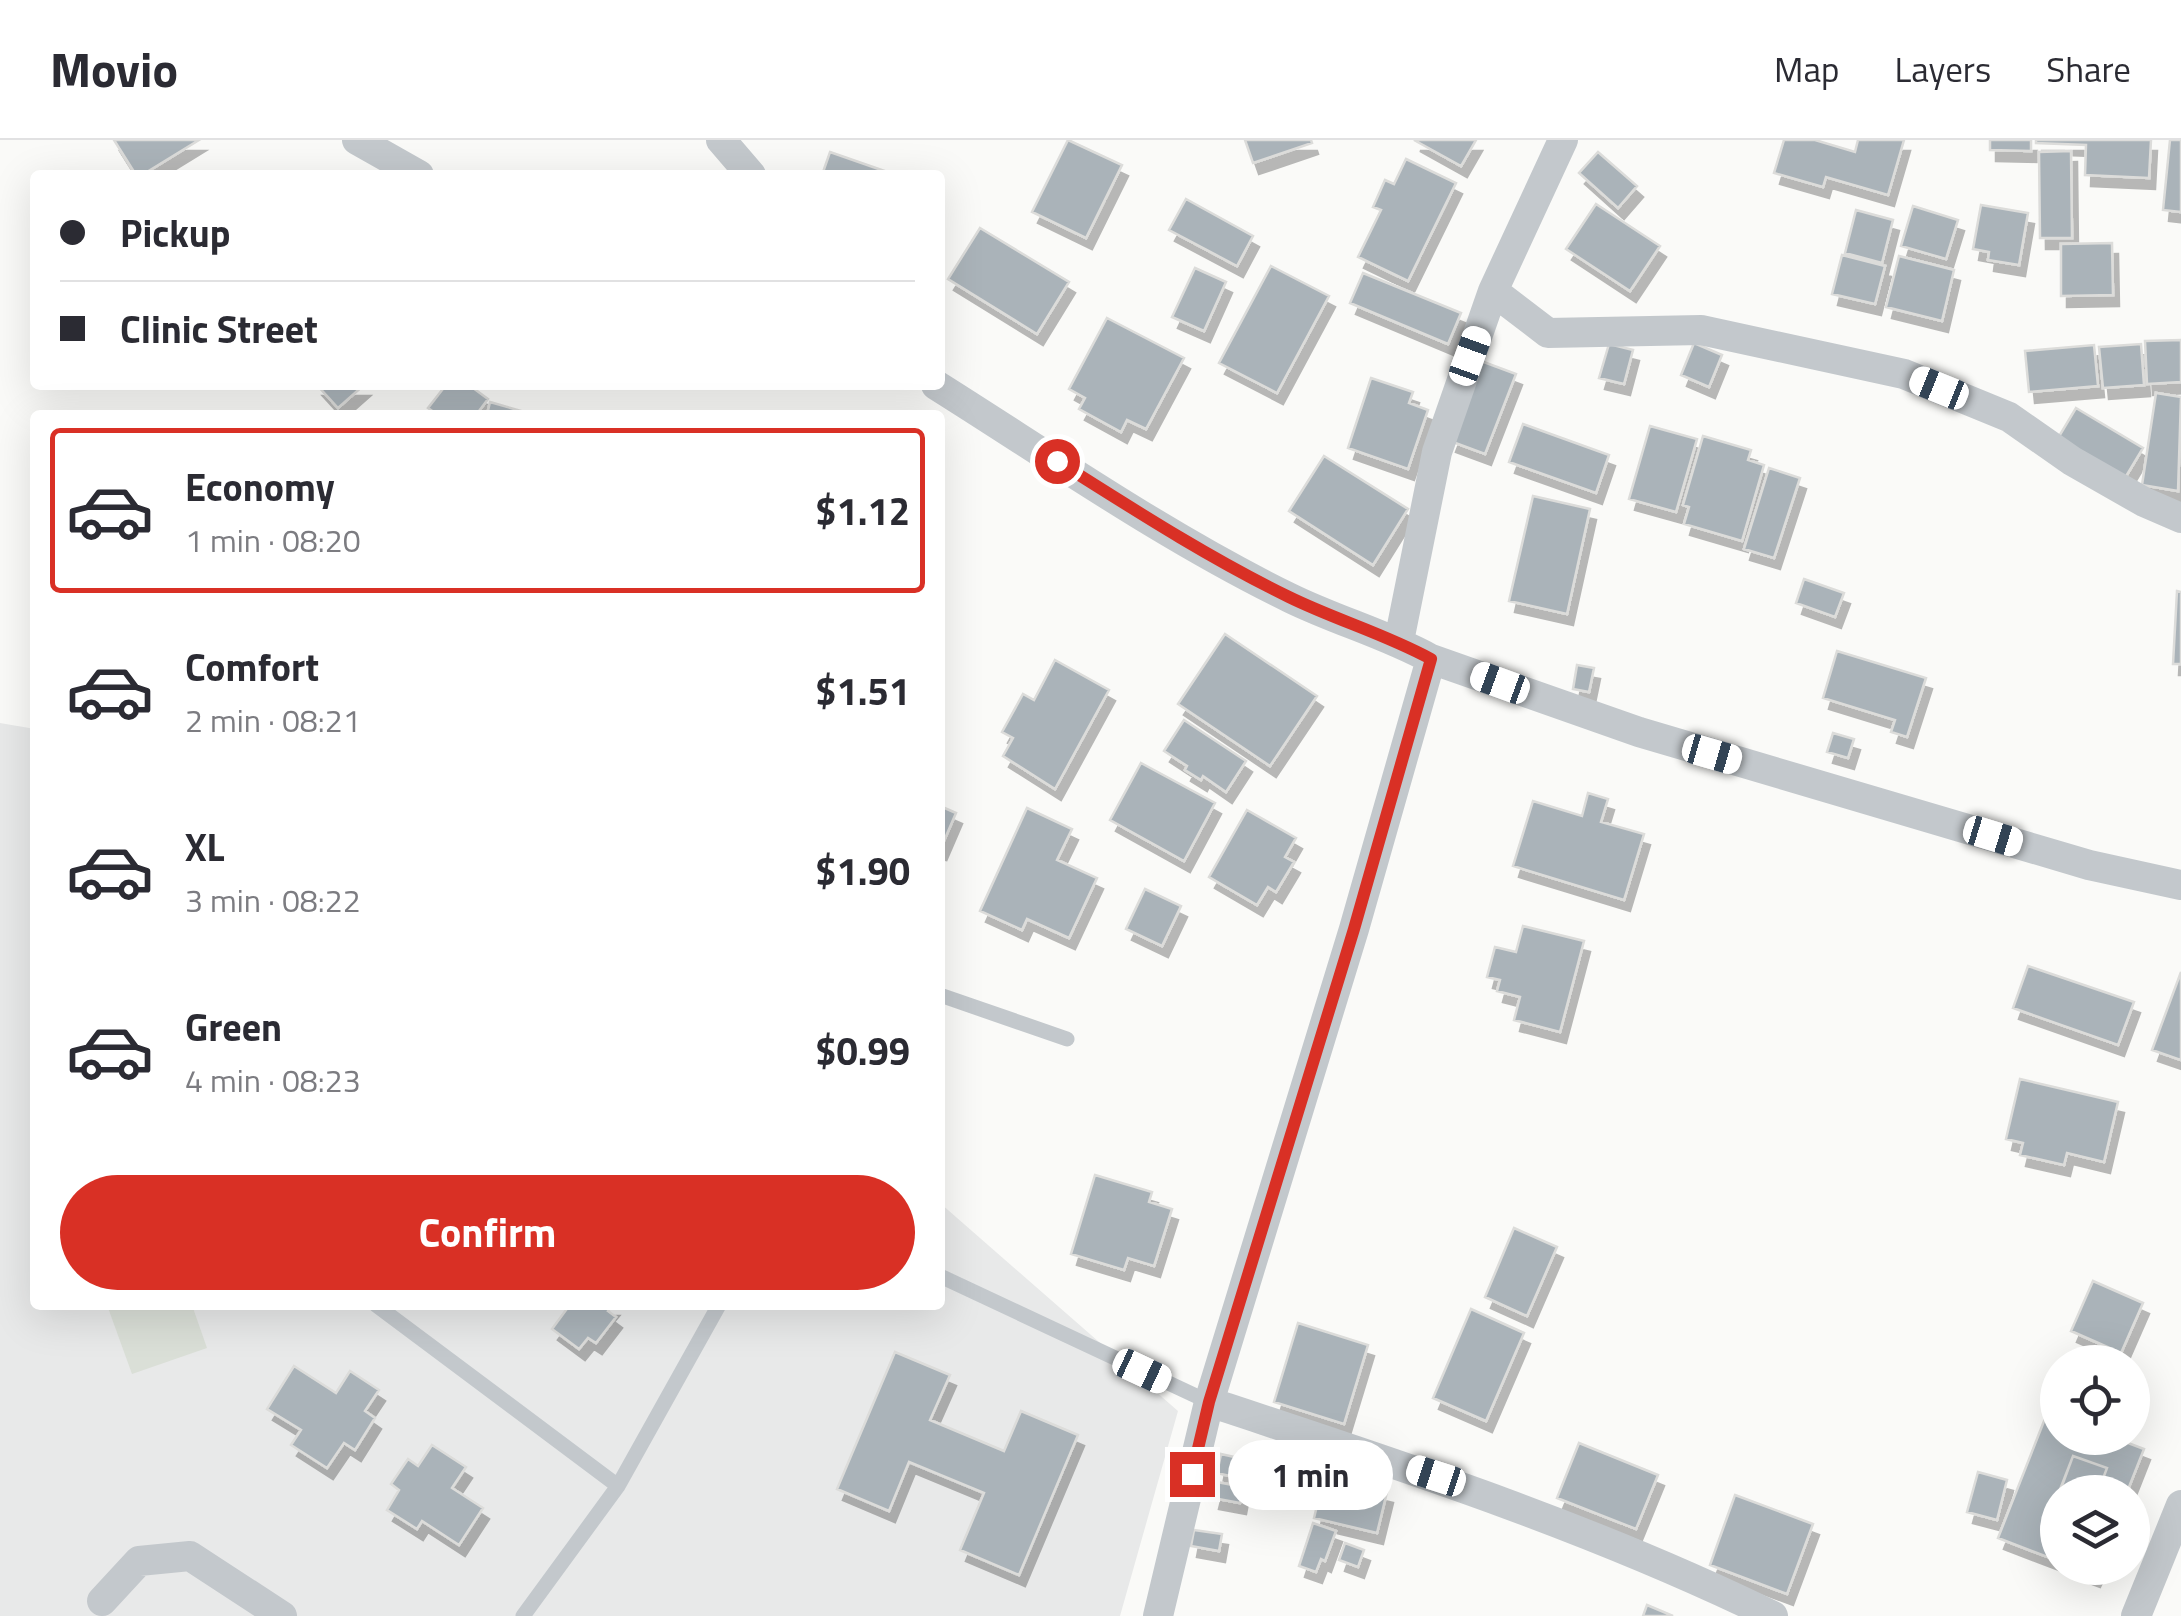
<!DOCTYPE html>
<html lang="en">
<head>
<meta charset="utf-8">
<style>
  :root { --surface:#fff; --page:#f2f2f3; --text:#2b2b33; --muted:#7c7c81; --line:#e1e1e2; --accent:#d93025 }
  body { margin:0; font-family:"Titillium Web",sans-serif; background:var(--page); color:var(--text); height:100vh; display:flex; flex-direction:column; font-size:38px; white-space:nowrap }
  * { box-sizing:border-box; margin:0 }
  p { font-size:32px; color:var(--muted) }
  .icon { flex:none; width:55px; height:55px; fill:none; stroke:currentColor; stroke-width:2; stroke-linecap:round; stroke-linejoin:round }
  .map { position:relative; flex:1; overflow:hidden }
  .sheet { position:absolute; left:30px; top:270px; width:915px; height:900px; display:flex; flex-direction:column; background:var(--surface); border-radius:10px; box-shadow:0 10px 40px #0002 }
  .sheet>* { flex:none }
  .top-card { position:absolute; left:30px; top:30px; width:915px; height:220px; border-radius:10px; box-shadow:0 10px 40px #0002; display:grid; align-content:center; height:220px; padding:0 30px; background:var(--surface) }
  .fabs { position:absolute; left:2040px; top:1205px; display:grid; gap:20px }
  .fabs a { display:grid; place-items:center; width:110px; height:110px; border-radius:50%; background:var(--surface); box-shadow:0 10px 40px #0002; font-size:50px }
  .end { position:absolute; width:45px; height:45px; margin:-22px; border:12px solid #d93025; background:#fff; box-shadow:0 0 0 5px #fff }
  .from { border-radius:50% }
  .bubble { position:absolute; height:70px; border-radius:35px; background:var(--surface); box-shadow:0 10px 40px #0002; font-size:32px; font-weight:700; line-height:70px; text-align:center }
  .car { position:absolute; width:30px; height:60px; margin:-30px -15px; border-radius:12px; box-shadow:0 0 8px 2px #0007; background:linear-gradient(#fff 24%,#345 0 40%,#fff 0 76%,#345 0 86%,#fff 0) }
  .top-card b { display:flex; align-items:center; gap:35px; height:95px; font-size:38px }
  .top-card b+b { border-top:2px solid var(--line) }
  .top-card i { width:25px; height:25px; background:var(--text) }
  ul { padding:18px 0 0; list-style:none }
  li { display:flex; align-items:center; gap:30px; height:165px; margin:0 20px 15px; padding:0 10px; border:5px solid transparent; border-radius:10px }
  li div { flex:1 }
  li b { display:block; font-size:38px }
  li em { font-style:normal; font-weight:700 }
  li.active { border-color:var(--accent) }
  li>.icon { width:90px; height:90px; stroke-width:1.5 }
  .action { display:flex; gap:20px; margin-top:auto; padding:20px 30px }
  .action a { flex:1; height:115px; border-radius:60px; background:var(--accent); color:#fff; font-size:40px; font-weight:700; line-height:115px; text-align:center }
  header { display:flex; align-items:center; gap:60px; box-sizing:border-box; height:140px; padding:0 50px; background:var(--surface); border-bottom:2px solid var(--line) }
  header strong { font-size:48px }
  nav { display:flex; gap:55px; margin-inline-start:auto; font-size:35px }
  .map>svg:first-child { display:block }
  .built { fill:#e8e9e9 }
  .green { fill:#dadfd7 }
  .building { fill:#aab3b9; stroke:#dcdcda; stroke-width:2.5; filter:url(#shadow) }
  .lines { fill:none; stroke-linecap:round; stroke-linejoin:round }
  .lane { stroke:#c3c8cc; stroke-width:15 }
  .street { stroke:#c3c8cc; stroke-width:30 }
  .route { stroke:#d93025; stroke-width:12 }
</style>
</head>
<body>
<header>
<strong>Movio</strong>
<nav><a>Map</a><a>Layers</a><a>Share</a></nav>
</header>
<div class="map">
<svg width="2181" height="1476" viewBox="0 0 2181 1476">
  <defs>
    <filter id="shadow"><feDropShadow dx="6" dy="11" stdDeviation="0" flood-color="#0004"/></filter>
  </defs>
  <rect width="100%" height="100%" fill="#fafaf8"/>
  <path class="built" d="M0,583L35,589V1165H940V1063L1178,1271L1120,1476H0Z"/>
  <path class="green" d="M107,1165H192L207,1208L132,1234Z"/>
  <path class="building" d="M114,0H199L142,35H136Z
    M1068,0L1122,25L1086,98L1032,72Z
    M1245,0H1311L1312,3L1253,23Z
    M1414,0H1476L1461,26Z
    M1784,0H1815L1855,12L1858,0H1904L1888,55L1826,37L1823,47L1774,33Z
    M1990,0H2031V11L1990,10Z
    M2036,0H2151L2149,38L2085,35L2086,5L2036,3Z
    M2170,0H2181V72L2163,70Z
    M2071,11L2072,98H2040L2039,12Z
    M830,12L893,34V35H822Z
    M1598,12L1637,46L1618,68L1579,33Z
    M1406,19L1456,43L1408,141L1358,117L1381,70L1373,67L1385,40L1394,44Z
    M1186,59L1253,96L1237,126L1169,90Z
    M1596,64L1660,106L1630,151L1566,109Z
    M1981,65L2028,73L2019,125L1988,120L1989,112L1973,109Z
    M1913,66L1958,80L1946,119L1901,106Z
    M1856,70L1893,80L1882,123L1845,113Z
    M980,88L1069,142L1037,194L948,139Z
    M2112,103L2113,155L2061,156V104Z
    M1842,115L1885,126L1875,164L1832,154Z
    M1899,116L1954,130L1942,181L1886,167Z
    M1271,126L1329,156L1277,253L1219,223Z
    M1195,128L1226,142L1204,191L1172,177Z
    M1363,133L1461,173L1448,204L1350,163Z
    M1107,178L1184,218L1146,289L1127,280L1121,292L1079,269L1085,258L1069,249Z
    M2181,200V242L2147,244L2145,201Z
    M1694,203L1722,215L1709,247L1681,235Z
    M1609,204L1633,210L1624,244L1599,238Z
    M2141,204L2144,245L2103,248L2099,207Z
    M2094,205L2098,246L2029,252L2025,211Z
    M1481,221L1516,234L1485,314L1450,301Z
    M1371,238L1413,252L1409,263L1428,270L1408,329L1348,308Z
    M317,245H364L338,268Z
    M446,245H469L488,259L476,275H438L428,268Z
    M2156,253L2181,257L2178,351L2142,345Z
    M490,262L535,275H487Z
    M2076,268L2143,308L2125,338L2058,298Z
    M1523,284L1609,315L1596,353L1509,322Z
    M1650,286L1697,299L1676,372L1629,359Z
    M1703,296L1751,310L1748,320L1764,325L1742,401L1684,384L1689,367L1683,365Z
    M1324,316L1408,369L1373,425L1289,371Z
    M1769,328L1800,338L1774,418L1744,409Z
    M1533,356L1590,369L1567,474L1509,461Z
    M1804,439L1844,453L1835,477L1796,463Z
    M2177,451L2181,452V524H2173Z
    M1225,494L1317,556L1270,626L1178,564Z
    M1837,511L1926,538L1907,597L1891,592L1895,580L1823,558Z
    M1055,520L1109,550L1055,649L1003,616L1013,598L1002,592L1023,554L1034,560Z
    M1577,525L1594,528L1589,552L1573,549Z
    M1184,580L1246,621L1226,652L1203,636L1201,640L1185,630L1187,626L1164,611Z
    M1833,593L1854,599L1848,618L1827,612Z
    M1141,623L1215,663L1184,721L1110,680Z
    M1588,653L1608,659L1601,682L1644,694L1624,760L1513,726L1533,661L1582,676Z
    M940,666L956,673L940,710Z
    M1027,668L1072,689L1057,720L1097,738L1069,798L1027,779L1022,790L980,771Z
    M1247,670L1296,698L1285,717L1294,722L1276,752L1268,747L1257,765L1209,737Z
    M1145,749L1181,766L1162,806L1126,789Z
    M1523,786L1584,801L1560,892L1514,880L1520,857L1497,851L1500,840L1487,837L1495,807L1516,812Z
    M2028,826L2134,862L2118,905L2013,868Z
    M2181,832V920L2152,910Z
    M2020,939L2118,962L2104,1022L2067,1013L2064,1025L2020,1015L2023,1003L2006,999Z
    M1095,1035L1152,1052L1149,1062L1172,1069L1154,1126L1128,1118L1124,1130L1071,1114Z
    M1514,1088L1557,1107L1527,1176L1485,1157Z
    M2093,1141L2143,1163L2121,1213L2071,1191Z
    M559,1165H613L608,1171L616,1177L596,1203L588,1198L579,1209L552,1189L566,1170Z
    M1471,1169L1524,1193L1486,1281L1433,1258Z
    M1298,1183L1368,1205L1344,1284L1274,1262Z
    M895,1212L950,1235L930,1280L1004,1311L1021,1271L1078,1295L1019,1435L960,1410L984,1353L909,1322L889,1371L837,1349Z
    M294,1226L336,1253L350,1231L379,1250L365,1271L375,1278L355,1310L344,1303L327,1328L291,1305L301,1290L267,1269Z
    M2048,1271L2058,1275V1298H2115L2144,1309L2127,1352H2098L2107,1328L2073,1316L2049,1381L2058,1384V1421L1998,1398Z
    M1579,1303L1658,1335L1636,1389L1557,1358Z
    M432,1305L466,1327L452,1348L483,1368L459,1405L422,1381L417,1389L387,1370L399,1350L391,1344L408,1319L418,1326Z
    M1221,1314L1252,1321L1247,1340L1217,1333Z
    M2073,1316L2107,1328L2098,1352H2059Z
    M1978,1332L2007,1340L1997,1380L1967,1372Z
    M1324,1337L1387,1352L1377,1393L1314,1378Z
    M1217,1342L1243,1347L1240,1363L1213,1358Z
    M1735,1355L1813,1384L1787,1454L1710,1425Z
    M2058,1357V1384L2049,1381Z
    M1313,1383L1336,1391L1325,1421L1321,1419L1316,1432L1299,1426Z
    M1194,1390L1222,1394L1219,1411L1191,1406Z
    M1345,1403L1364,1410L1358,1427L1339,1420Z
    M2073,1428H2098L2094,1436Z
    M1647,1465L1673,1476H1643Z"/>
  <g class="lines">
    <path class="lane" d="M940,855L1067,899
      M940,1136L1209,1262
      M376,1165L618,1346
      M523,1476L618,1346L719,1165"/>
    <path class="street" d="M357,0L419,35
      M721,0L751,35
      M1563,0L1493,151L1548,193L1701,190L1904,234L2009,277L2072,321L2144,362L2181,378
      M936,245C1052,318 1167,398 1290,458C1337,481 1386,494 1431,519L1639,592L2089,725L2181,745
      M1399,501L1437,312L1493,151
      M1209,1262C1400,1325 1591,1387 1773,1476
      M102,1461L139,1421L190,1416L282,1476
      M1158,1476L1209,1262L1354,789L1431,519
      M2136,1476L2181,1365"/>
  </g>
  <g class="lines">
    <path class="route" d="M1057,321C1133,369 1209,418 1289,457C1336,480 1385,494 1431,519L1354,789L1209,1262L1192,1334"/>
  </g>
</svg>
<div class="fabs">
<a><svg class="icon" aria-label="locate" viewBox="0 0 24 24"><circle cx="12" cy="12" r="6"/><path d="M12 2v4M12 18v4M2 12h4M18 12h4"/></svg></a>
<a><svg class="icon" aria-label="layers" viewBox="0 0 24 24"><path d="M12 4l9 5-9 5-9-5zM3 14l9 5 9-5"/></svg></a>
</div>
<i class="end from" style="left:1057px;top:321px"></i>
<i class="end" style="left:1192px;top:1334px"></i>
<div class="bubble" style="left:1228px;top:1300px;width:165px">1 min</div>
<i class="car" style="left:1470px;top:216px;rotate:20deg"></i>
<i class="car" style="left:1939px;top:248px;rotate:292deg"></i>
<i class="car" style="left:1500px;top:543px;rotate:290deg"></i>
<i class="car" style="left:1712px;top:614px;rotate:106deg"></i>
<i class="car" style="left:1993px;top:696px;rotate:107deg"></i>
<i class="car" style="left:1142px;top:1231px;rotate:115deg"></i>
<i class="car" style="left:1436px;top:1336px;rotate:288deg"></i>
<div class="top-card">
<b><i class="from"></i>Pickup</b>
<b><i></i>Clinic Street</b>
</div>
<section class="sheet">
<ul>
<li class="active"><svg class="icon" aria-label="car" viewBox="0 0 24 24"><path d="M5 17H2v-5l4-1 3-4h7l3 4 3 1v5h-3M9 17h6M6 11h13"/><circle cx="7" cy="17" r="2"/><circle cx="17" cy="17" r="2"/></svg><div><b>Economy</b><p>1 min · 08:20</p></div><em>$1.12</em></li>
<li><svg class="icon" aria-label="car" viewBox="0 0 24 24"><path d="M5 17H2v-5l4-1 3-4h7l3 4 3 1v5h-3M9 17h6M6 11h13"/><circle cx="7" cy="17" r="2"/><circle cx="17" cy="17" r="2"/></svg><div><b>Comfort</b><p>2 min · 08:21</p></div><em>$1.51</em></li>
<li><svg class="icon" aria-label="car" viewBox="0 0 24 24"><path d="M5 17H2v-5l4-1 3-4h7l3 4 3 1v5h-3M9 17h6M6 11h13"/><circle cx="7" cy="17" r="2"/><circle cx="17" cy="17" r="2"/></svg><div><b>XL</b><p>3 min · 08:22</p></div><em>$1.90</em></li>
<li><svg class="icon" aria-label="car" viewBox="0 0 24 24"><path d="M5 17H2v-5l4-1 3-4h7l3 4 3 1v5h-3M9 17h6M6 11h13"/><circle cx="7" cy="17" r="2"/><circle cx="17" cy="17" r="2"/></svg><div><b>Green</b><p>4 min · 08:23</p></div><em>$0.99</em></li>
</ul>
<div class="action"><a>Confirm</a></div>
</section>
</div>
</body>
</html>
